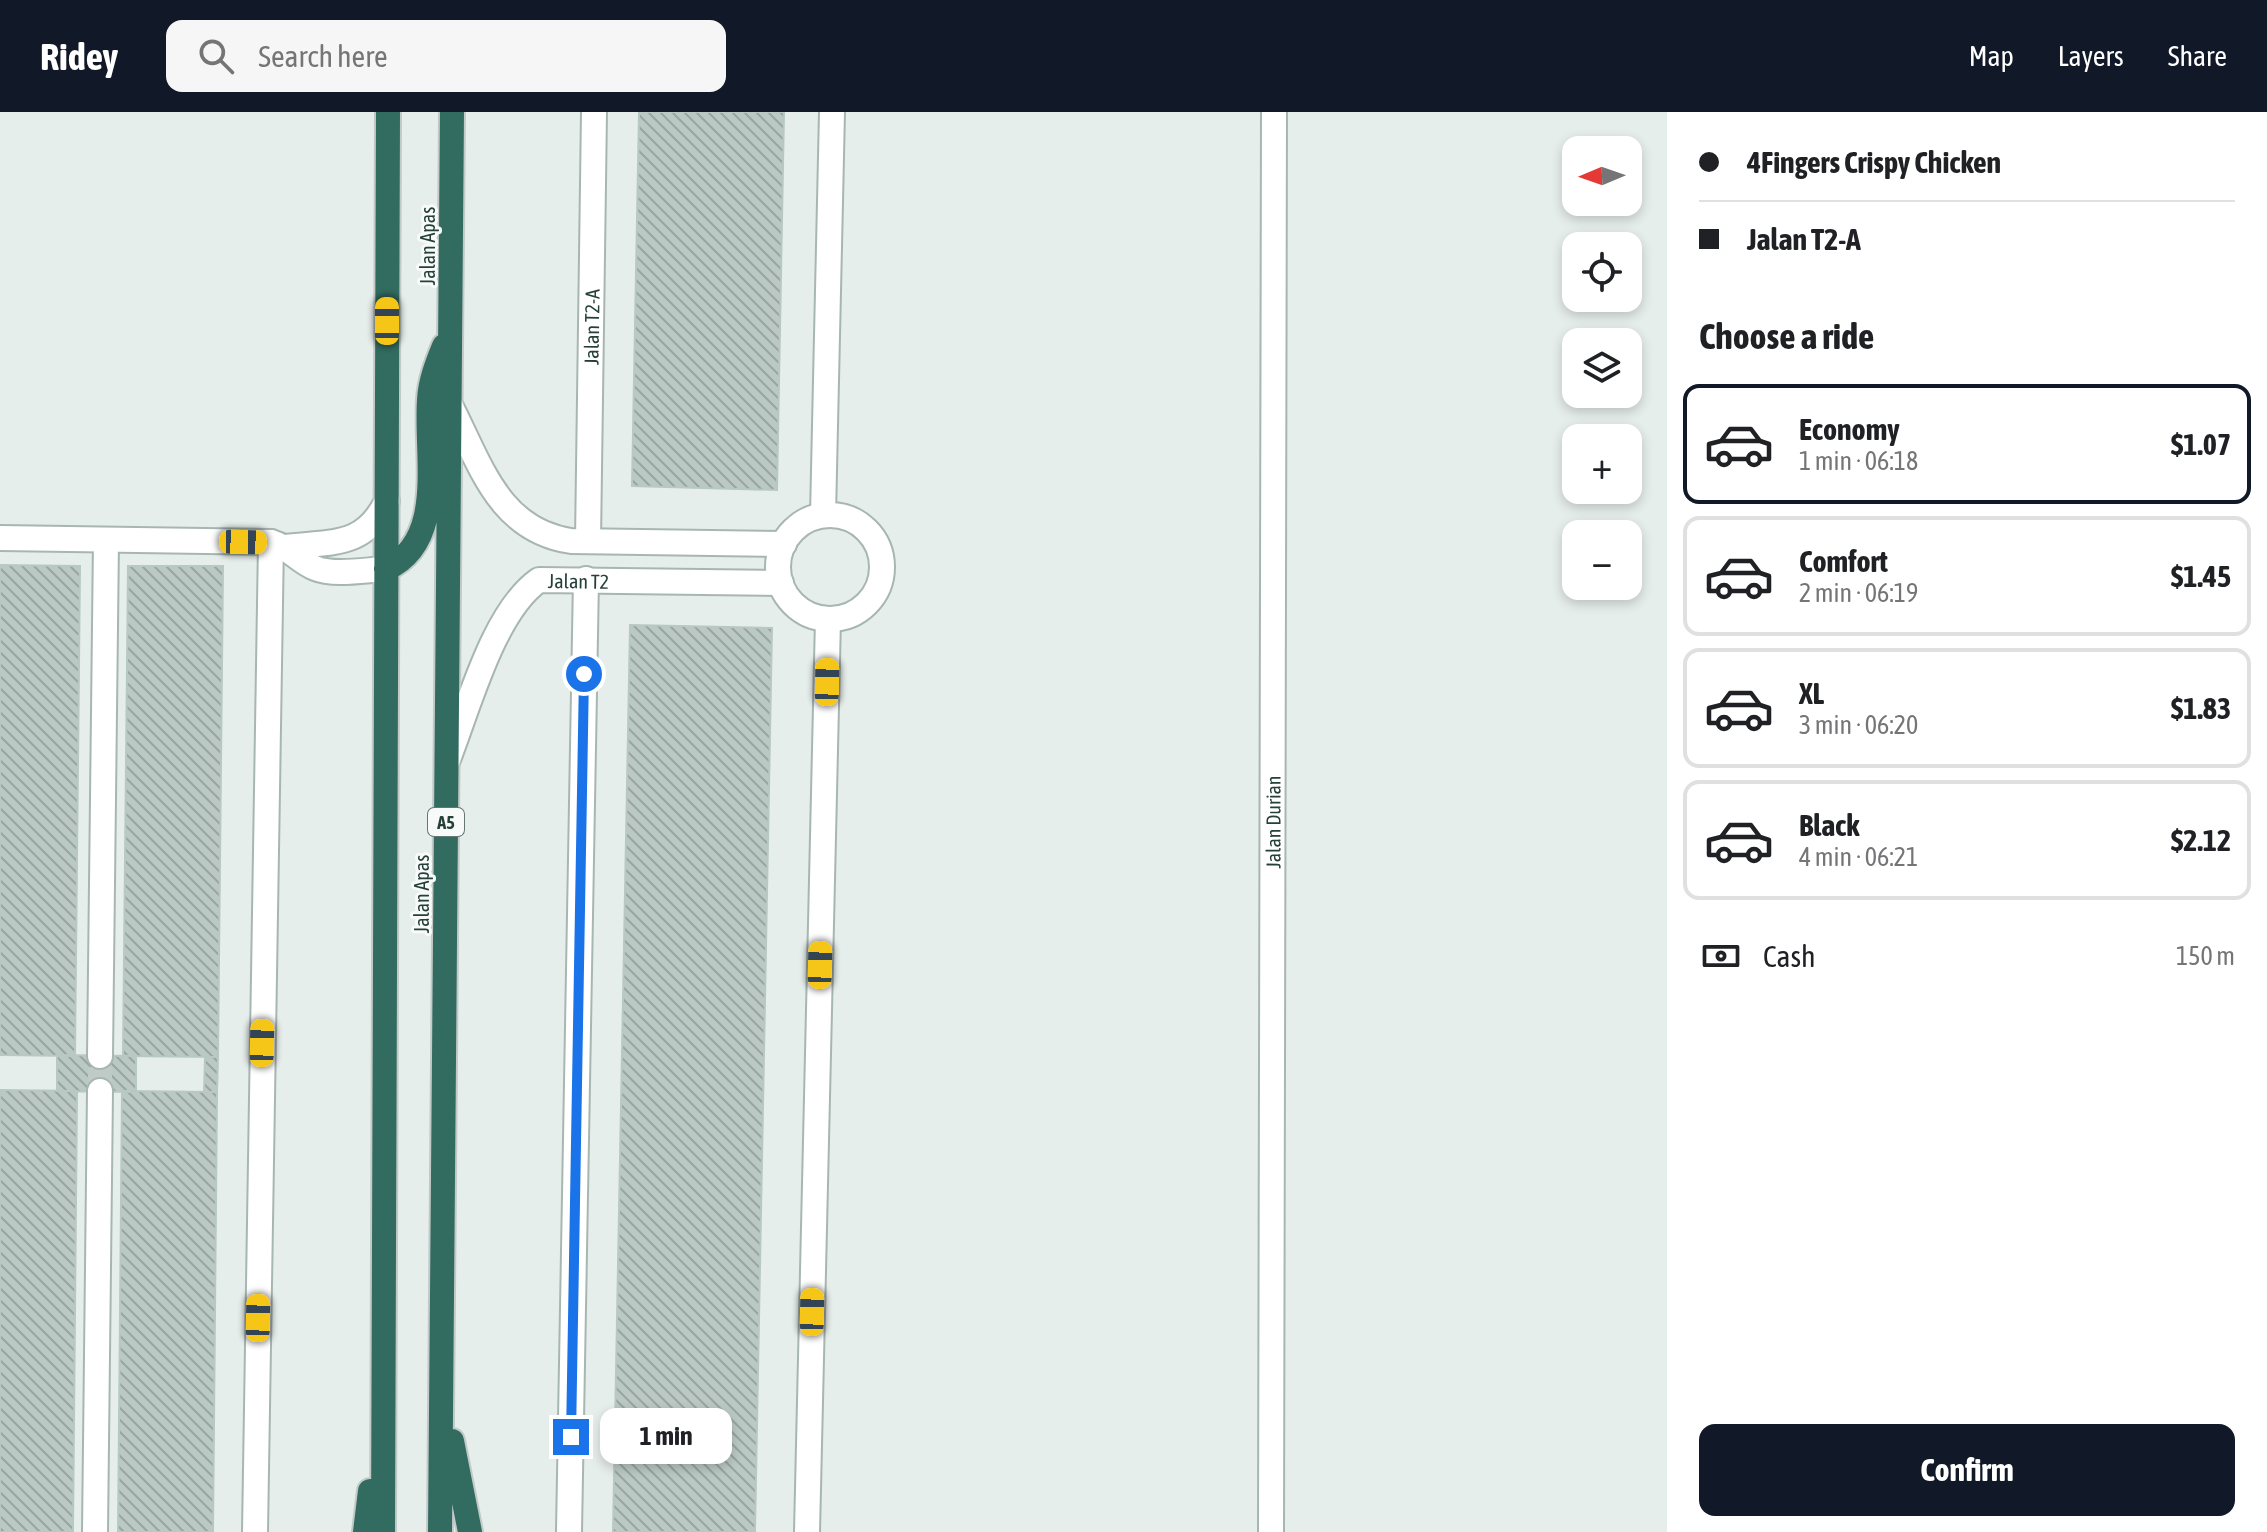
<!DOCTYPE html>
<html lang="en">
<head>
<meta charset="utf-8">
<style>
  :root { --surface:#fff; --page:#f6f6f6; --text:#202124; --muted:#757577; --line:#e0e0e0; --accent:#111827 }
  body { margin:0; font-family:"Asap Condensed",sans-serif; background:var(--page); color:var(--text); height:100vh; display:flex; flex-direction:column; font-size:30px; white-space:nowrap }
  * { box-sizing:border-box; margin:0 }
  p { font-size:26px; color:var(--muted) }
  .icon { flex:none; width:44px; height:44px; fill:none; stroke:currentColor; stroke-width:2; stroke-linecap:round; stroke-linejoin:round }
  .map { position:relative; flex:1; overflow:hidden }
  .panel { display:flex; flex-direction:column; background:var(--surface); width:600px }
  .panel>* { flex:none }
  .banner { display:grid; align-content:center; height:176px; padding:0 32px; background:var(--surface) }
  .needle { width:52px; rotate:268deg }
  .tools { position:absolute; left:1562px; top:24px; display:grid; gap:16px }
  .tools a { display:grid; place-items:center; width:80px; height:80px; border-radius:16px; background:var(--surface); box-shadow:0 4px 12px #0003; font-size:40px }
  .end { position:absolute; width:36px; height:36px; margin:-18px; border:10px solid #1a73e8; background:#fff; box-shadow:0 0 0 4px #fff }
  .from { border-radius:50% }
  .bubble { position:absolute; height:56px; border-radius:16px; background:var(--surface); box-shadow:0 4px 12px #0003; font-size:26px; font-weight:700; line-height:56px; text-align:center }
  .car { position:absolute; width:24px; height:48px; margin:-24px -12px; border-radius:10px; box-shadow:0 0 6px 2px #0007; background:linear-gradient(#f5c518 24%,#345 0 40%,#f5c518 0 76%,#345 0 86%,#f5c518 0) }
  .banner b { display:flex; align-items:center; gap:28px; height:76px; font-size:30px }
  .banner b+b { border-top:2px solid var(--line) }
  .banner i { width:20px; height:20px; background:var(--text) }
  ul { padding:0; list-style:none }
  li { display:flex; align-items:center; gap:24px; height:120px; margin:0 16px 12px; padding:0 16px; border:4px solid var(--line); border-radius:16px }
  li div { flex:1 }
  li b { display:block; font-size:30px }
  li em { font-style:normal; font-weight:700 }
  li.on { border-color:var(--accent) }
  li>.icon { width:72px; height:72px; stroke-width:1.5 }
  h2 { padding:0 32px; font-size:36px; line-height:96px }
  .pay { display:flex; align-items:center; gap:20px; height:88px; padding:0 32px; font-size:30px }
  .pay p { margin-inline-start:auto }
  .button { display:flex; gap:16px; margin-top:auto; padding:16px 32px }
  .button a { flex:1; height:92px; border-radius:16px; background:var(--accent); color:#fff; font-size:32px; font-weight:700; line-height:92px; text-align:center }
  header { display:flex; align-items:center; gap:48px; box-sizing:border-box; height:112px; padding:0 40px; background:var(--accent); color:#fff }
  header strong { font-size:38px }
  nav { display:flex; gap:44px; margin-inline-start:auto; font-size:28px }
  .search { width:560px; height:72px; background:var(--page); display:flex; align-items:center; gap:20px; box-sizing:border-box; padding:0 28px; border-radius:16px; color:var(--muted); font-size:30px }
  main { display:flex; flex:1; min-height:0 }
  .map>svg:first-child { display:block }
  .building { fill:url(#building-back-hatch); stroke:#b8c8c2; stroke-width:2 }
  .lines { fill:none; stroke-linecap:round; stroke-linejoin:round }
  .street-tunnel { stroke:#bfcbc7; stroke-width:24; stroke-dasharray:24 12; stroke-linecap:butt }
  .street-casing { stroke:#a8b6b2; stroke-width:28 }
  .highway-casing { stroke:#c2cac8; stroke-width:28 }
  .street { stroke:#fff; stroke-width:24 }
  .highway { stroke:#326b60; stroke-width:24 }
  .route { stroke:#1a73e8; stroke-width:10 }
  .labels { text-anchor:middle; dominant-baseline:central; stroke-width:6; stroke-linejoin:round; paint-order:stroke }
  .shield { fill:#f7faf9; stroke:#647873; stroke-width:2 }
  .shield-label { font-size:18px; font-weight:bold; fill:#254039 }
  .street-label { font-size:20px; fill:#254039; stroke:#f7faf9 }
</style>
</head>
<body>
<header>
<strong>Ridey</strong>
<div class="search"><svg class="icon" aria-label="search" viewBox="0 0 24 24"><circle cx="10" cy="10" r="6"/><path d="M15 15l6 6"/></svg>Search here</div>
<nav><a>Map</a><a>Layers</a><a>Share</a></nav>
</header>
<main>
<div class="map">
<svg width="1667" height="1420" viewBox="0 0 1667 1420">
  <defs>
    <pattern id="building-back-hatch" width="6" height="6" patternUnits="userSpaceOnUse" patternTransform="scale(2)"><rect width="6" height="6" fill="#bbc9c4"/><path d="M-1 5l2 2M0 0l6 6M5-1l2 2" fill="none" stroke="#98a5a0"/></pattern>
  </defs>
  <rect width="100%" height="100%" fill="#e6eeeb"/>
  <path class="building" d="M639,0H784L777,378L632,374Z
    M0,453L80,454L75,944L0,943Z
    M128,454H223L218,945L123,944Z
    M630,513L772,516L755,1420H613Z
    M57,943L136,944V980L57,979Z
    M205,945H218L217,980H204Z
    M0,978L77,979L73,1420H0Z
    M122,979L217,980L213,1420H118Z"/>
  <g class="lines">
    <path class="street-tunnel" d="M100,979V944"/>
    <g class="street-casing">
      <g id="street">
        <path d="M449,291C480,350 497,418 571,429L784,432"/>
        <path d="M823,403L832,0"/>
        <circle cx="830" cy="455" r="52"/>
        <path d="M0,426L271,430C289,435 298,449 315,456C334,464 365,458 386,457"/>
        <path id="s1" d="M588,429L594,0"/>
        <path d="M286,435C333,429 364,436 387,389"/>
        <path id="s2" d="M447,650C468,597 493,500 539,468L781,471"/>
        <path d="M100,944L106,428"/>
        <path d="M95,1420L100,979"/>
        <path d="M255,1420L271,430"/>
        <path d="M569,1420L586,467"/>
        <path d="M807,1420L828,507"/>
        <path id="s3" d="M1271,1420L1274,0"/>
      </g>
    </g>
    <g class="highway-casing">
      <path id="highway" d="M386,457C447,429 425,344 429,288C430,269 437,251 444,234
        M452,1329L470,1420
        M365,1420L370,1379
        M383,1420L388,0
        M440,1420L452,0"/>
    </g>
    <use href="#street" class="street"/>
    <use href="#highway" class="highway"/>
  </g>
  <g class="lines">
    <path class="route" d="M571,1325L584,562"/>
  </g>
  <g class="labels">
    <rect class="shield" x="428" y="696" width="36" height="28" rx="6"/>
    <g class="shield-label">
      <text x="446" y="710">A5</text>
    </g>
    <g class="street-label">
      <text transform="translate(427 134) rotate(-90)">Jalan Apas</text>
      <text stroke="none"><textPath href="#s1" startOffset="214">Jalan T2-A</textPath></text>
      <text stroke="none"><textPath href="#s2" startOffset="246">Jalan T2</textPath></text>
      <text stroke="none"><textPath href="#s3" startOffset="710">Jalan Durian</textPath></text>
      <text transform="translate(421 782) rotate(-90)">Jalan Apas</text>
    </g>
  </g>
</svg>
<div class="tools">
<a><svg class="needle" viewBox="-14 -14 28 28"><path d="M0-13l5 13h-10z" fill="#e53935"/><path d="M0 13l5-13h-10z" fill="#757577"/></svg></a>
<a><svg class="icon" aria-label="locate" viewBox="0 0 24 24"><circle cx="12" cy="12" r="6"/><path d="M12 2v4M12 18v4M2 12h4M18 12h4"/></svg></a>
<a><svg class="icon" aria-label="layers" viewBox="0 0 24 24"><path d="M12 4l9 5-9 5-9-5zM3 14l9 5 9-5"/></svg></a>
<a>+</a>
<a>−</a>
</div>
<i class="end from" style="left:584px;top:562px"></i>
<i class="end" style="left:571px;top:1325px"></i>
<div class="bubble" style="left:600px;top:1296px;width:132px">1 min</div>
<i class="car" style="left:387px;top:209px;rotate:0deg"></i>
<i class="car" style="left:243px;top:430px;rotate:91deg"></i>
<i class="car" style="left:827px;top:570px;rotate:1deg"></i>
<i class="car" style="left:820px;top:853px;rotate:1deg"></i>
<i class="car" style="left:262px;top:931px;rotate:1deg"></i>
<i class="car" style="left:812px;top:1200px;rotate:1deg"></i>
<i class="car" style="left:258px;top:1206px;rotate:1deg"></i>
</div>
<section class="panel">
<div class="banner">
<b><i class="from"></i>4Fingers Crispy Chicken</b>
<b><i></i>Jalan T2-A</b>
</div>
<h2>Choose a ride</h2>
<ul>
<li class="on"><svg class="icon" aria-label="car" viewBox="0 0 24 24"><path d="M5 17H2v-5l4-1 3-4h7l3 4 3 1v5h-3M9 17h6M6 11h13"/><circle cx="7" cy="17" r="2"/><circle cx="17" cy="17" r="2"/></svg><div><b>Economy</b><p>1 min · 06:18</p></div><em>$1.07</em></li>
<li><svg class="icon" aria-label="car" viewBox="0 0 24 24"><path d="M5 17H2v-5l4-1 3-4h7l3 4 3 1v5h-3M9 17h6M6 11h13"/><circle cx="7" cy="17" r="2"/><circle cx="17" cy="17" r="2"/></svg><div><b>Comfort</b><p>2 min · 06:19</p></div><em>$1.45</em></li>
<li><svg class="icon" aria-label="car" viewBox="0 0 24 24"><path d="M5 17H2v-5l4-1 3-4h7l3 4 3 1v5h-3M9 17h6M6 11h13"/><circle cx="7" cy="17" r="2"/><circle cx="17" cy="17" r="2"/></svg><div><b>XL</b><p>3 min · 06:20</p></div><em>$1.83</em></li>
<li><svg class="icon" aria-label="car" viewBox="0 0 24 24"><path d="M5 17H2v-5l4-1 3-4h7l3 4 3 1v5h-3M9 17h6M6 11h13"/><circle cx="7" cy="17" r="2"/><circle cx="17" cy="17" r="2"/></svg><div><b>Black</b><p>4 min · 06:21</p></div><em>$2.12</em></li>
</ul>
<div class="pay"><svg class="icon" aria-label="cash" viewBox="0 0 24 24"><path d="M3 7h18v10H3z"/><circle cx="12" cy="12" r="2"/></svg>Cash<p>150 m</p></div>
<div class="button"><a>Confirm</a></div>
</section>
</main>
</body>
</html>
